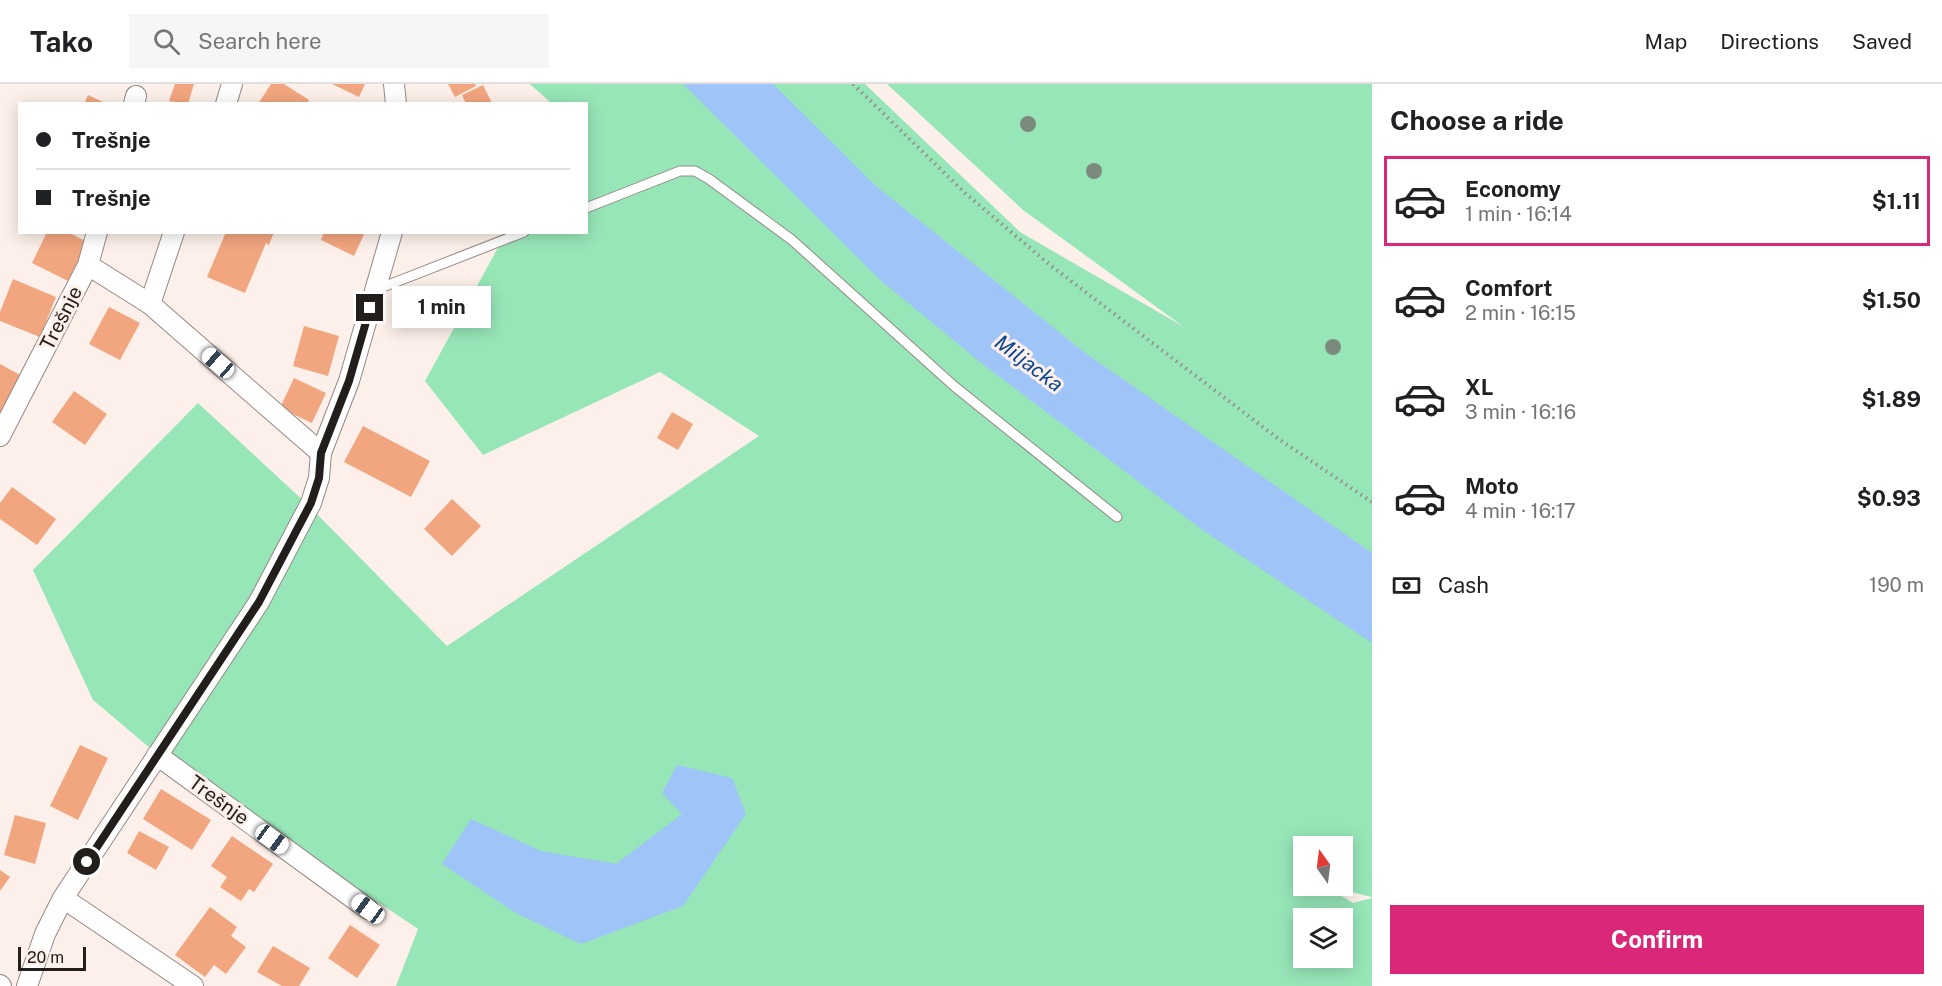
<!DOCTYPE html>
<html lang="en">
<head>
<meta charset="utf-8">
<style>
  :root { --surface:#fff; --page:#f6f6f6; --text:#202124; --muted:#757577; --line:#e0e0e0; --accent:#db2777 }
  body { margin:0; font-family:"Public Sans",sans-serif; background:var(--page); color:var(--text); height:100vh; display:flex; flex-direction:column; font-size:22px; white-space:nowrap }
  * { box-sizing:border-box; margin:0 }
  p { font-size:20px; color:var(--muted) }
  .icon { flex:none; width:33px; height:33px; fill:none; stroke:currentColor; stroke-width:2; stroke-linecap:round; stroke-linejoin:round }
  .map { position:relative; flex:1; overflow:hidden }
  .sheet { display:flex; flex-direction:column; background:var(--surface); width:570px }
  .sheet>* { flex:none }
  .top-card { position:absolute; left:18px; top:18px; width:570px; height:132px; border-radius:0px; box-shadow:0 3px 15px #0003; display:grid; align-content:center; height:132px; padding:0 18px; background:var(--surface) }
  .needle { width:39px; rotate:346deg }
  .controls { position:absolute; left:1293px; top:752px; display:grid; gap:12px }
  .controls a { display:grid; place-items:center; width:60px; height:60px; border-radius:0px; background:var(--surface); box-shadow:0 3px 15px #0003; font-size:30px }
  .scale { position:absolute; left:18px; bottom:15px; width:68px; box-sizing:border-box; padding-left:6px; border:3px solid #221e1c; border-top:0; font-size:16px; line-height:21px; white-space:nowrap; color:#221e1c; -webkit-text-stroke:4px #fdf0ea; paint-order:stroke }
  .end { position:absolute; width:27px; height:27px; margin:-14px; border:8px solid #221e1c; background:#fff; box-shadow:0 0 0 3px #fff }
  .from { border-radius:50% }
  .bubble { position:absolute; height:42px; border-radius:0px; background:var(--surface); box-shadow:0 3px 15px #0003; font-size:20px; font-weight:700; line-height:42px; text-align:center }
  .car { position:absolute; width:18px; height:36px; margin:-18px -9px; border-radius:8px; box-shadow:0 0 4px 2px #0007; background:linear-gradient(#fff 24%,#345 0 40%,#fff 0 76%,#345 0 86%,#fff 0) }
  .top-card b { display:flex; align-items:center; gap:21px; height:57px; font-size:22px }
  .top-card b+b { border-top:2px solid var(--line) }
  .top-card i { width:15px; height:15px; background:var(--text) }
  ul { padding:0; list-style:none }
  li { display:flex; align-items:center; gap:18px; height:90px; margin:0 12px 9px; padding:0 6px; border:3px solid transparent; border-radius:0px }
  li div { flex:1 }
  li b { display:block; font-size:22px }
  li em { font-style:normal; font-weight:700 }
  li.current { border-color:var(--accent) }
  li>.icon { width:54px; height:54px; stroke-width:1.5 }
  h2 { padding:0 18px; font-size:27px; line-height:72px }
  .pay { display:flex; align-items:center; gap:15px; height:66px; padding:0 18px; font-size:22px }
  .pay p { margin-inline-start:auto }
  .action { display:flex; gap:12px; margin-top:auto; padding:12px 18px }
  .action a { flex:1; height:69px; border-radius:0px; background:var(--accent); color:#fff; font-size:24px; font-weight:700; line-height:69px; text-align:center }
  header { display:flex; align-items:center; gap:36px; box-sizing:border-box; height:84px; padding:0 30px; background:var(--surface); border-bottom:2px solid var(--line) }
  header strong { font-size:28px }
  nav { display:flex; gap:33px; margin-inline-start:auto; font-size:21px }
  .search { width:420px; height:54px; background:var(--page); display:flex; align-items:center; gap:15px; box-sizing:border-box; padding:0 21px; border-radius:0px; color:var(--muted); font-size:22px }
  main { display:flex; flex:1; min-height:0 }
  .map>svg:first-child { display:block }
  .green { fill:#97e6b8; fill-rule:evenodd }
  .water { fill:#9ec4f8 }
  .building { fill:#f2a67f }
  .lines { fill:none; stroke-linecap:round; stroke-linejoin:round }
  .lane-casing { stroke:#948883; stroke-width:11 }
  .street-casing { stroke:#948883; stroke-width:22 }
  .path { stroke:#948b87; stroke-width:4; stroke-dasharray:1.5 4.5; stroke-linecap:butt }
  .lane { stroke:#fff; stroke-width:9 }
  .street { stroke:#fff; stroke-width:20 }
  .tree { fill:#7c8a7d }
  .route { stroke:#221e1c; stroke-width:8 }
  .labels { text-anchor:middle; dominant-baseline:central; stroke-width:6; stroke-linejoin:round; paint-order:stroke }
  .street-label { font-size:20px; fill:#221e1c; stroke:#fdf0ea }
  .water-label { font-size:21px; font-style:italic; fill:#084892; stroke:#fdf0ea }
</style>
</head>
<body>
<header>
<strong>Tako</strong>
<div class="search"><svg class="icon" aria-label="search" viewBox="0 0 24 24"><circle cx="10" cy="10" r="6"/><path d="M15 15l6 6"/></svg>Search here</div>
<nav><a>Map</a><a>Directions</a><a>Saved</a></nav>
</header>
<main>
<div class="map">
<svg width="1372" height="902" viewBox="0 0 1372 902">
  <rect width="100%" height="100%" fill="#fdf0ea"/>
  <path class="green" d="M530,0H865L1020,148L1184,243L1023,126L887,0H1372V813L1325,802L1353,819L1372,814V902H396L418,845L150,664L93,616L33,486L198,319L308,421L447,562L759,352L660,288L483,371L425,297L506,149L586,148V20L551,19ZM1304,762H1342V801H1304ZM1304,834H1342V873H1304Z"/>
  <path class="water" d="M683,0H773L876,102L1084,268L1372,469V559L1204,447L985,282L879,195Z
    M677,681L732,694L746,730L683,822L581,860L516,829L442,780L471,735L541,767L616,780L682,730L662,709Z"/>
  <path class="building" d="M175,0H194L188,20L169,17Z
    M271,0H284L309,16L307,20H258Z
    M332,0H365L359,13Z
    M448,0H475L476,2L455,13Z
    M483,1L492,19L466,20L462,11Z
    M88,11L107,20H84Z
    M47,148H68L87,158L68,197L32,179Z
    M226,148H274L269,161L266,159L245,209L207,193Z
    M324,148H365L354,172L321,156Z
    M13,195L56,213L40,253L0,237V228Z
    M109,223L140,239L120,276L89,260Z
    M304,242L339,252L328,292L293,282Z
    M0,280L22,292L0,331Z
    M294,294L326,309L312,339L280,324Z
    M74,307L107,330L85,361L52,338Z
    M672,328L693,340L678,366L657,354Z
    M363,342L430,377L411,413L344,378Z
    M12,403L56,435L37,461L0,435V419Z
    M452,415L481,442L452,472L424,445Z
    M80,661L108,674L78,736L50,722Z
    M161,705L211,736L192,766L143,735Z
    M15,731L46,739L35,780L4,771Z
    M139,747L169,763L156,786L127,769Z
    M232,752L273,780L254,808L249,805L241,817L220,803L227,793L211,782Z
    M0,786L10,793L0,807Z
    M210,823L237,843L231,852L246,863L226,890L214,881L205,893L175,871Z
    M350,841L380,861L357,894L328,874Z
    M273,862L310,884L299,902H282L257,888Z"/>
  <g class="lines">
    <g class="lane-casing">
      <path id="lane" d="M586,124L680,87H695L709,95L792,156L954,302L1117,433
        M378,205L524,148"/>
    </g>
    <g class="street-casing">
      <path id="street" d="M394,0L396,20
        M134,20L136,12
        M226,20L232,0
        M88,181L97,148
        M150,220L174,148
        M0,352L88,181L150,220L321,369
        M157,671L368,825
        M63,814L193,902
        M0,901L1,902
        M27,902L45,850L63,814L259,518L311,419L319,394L321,369L349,297L392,148"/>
    </g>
    <path class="path" d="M853,0L965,109L1050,181L1280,356L1372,418"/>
    <use href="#lane" class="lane"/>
    <use href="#street" class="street"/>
  </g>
  <g class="tree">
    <circle cx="1028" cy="40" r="8"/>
    <circle cx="1094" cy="87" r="8"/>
    <circle cx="1333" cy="263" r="8"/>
  </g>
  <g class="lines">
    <path class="route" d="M87,778L259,518L311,419L319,394L321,369L349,297L370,224"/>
  </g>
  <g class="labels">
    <g class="street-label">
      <text transform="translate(61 234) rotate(-63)">Trešnje</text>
      <text transform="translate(219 716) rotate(36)">Trešnje</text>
    </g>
    <g class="water-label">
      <text transform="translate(1029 279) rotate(37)">Miljacka</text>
    </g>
  </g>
</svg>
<div class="controls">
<a><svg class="needle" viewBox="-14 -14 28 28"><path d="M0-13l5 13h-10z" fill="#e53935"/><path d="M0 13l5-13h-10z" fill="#757577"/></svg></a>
<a><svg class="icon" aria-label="layers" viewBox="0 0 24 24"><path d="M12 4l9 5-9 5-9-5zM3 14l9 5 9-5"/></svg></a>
</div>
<div class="scale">20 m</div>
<i class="end from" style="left:87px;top:778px"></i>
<i class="end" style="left:370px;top:224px"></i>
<div class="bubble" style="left:392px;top:202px;width:99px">1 min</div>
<i class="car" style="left:218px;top:279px;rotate:311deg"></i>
<i class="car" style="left:272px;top:755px;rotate:126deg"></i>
<i class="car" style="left:368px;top:825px;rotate:306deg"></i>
<div class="top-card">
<b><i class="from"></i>Trešnje</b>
<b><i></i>Trešnje</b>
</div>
</div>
<section class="sheet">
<h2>Choose a ride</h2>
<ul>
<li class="current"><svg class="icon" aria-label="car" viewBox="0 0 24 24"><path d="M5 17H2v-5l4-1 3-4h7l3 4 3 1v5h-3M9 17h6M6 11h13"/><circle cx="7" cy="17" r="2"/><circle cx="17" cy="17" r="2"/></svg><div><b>Economy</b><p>1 min · 16:14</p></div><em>$1.11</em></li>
<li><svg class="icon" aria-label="car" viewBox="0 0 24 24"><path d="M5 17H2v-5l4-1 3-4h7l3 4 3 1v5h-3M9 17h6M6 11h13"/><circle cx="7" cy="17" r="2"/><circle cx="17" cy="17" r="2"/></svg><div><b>Comfort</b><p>2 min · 16:15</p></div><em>$1.50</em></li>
<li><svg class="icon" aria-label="car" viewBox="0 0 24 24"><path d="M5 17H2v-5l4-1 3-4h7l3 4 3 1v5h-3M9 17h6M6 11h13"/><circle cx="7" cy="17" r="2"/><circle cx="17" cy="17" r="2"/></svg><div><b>XL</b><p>3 min · 16:16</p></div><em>$1.89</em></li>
<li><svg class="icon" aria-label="car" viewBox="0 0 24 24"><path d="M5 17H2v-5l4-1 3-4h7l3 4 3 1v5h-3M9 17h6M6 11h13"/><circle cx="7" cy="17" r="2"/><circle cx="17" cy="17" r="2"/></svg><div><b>Moto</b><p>4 min · 16:17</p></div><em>$0.93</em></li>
</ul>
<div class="pay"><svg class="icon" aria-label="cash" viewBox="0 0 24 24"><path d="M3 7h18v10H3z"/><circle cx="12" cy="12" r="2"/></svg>Cash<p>190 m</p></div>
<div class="action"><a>Confirm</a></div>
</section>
</main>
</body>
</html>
